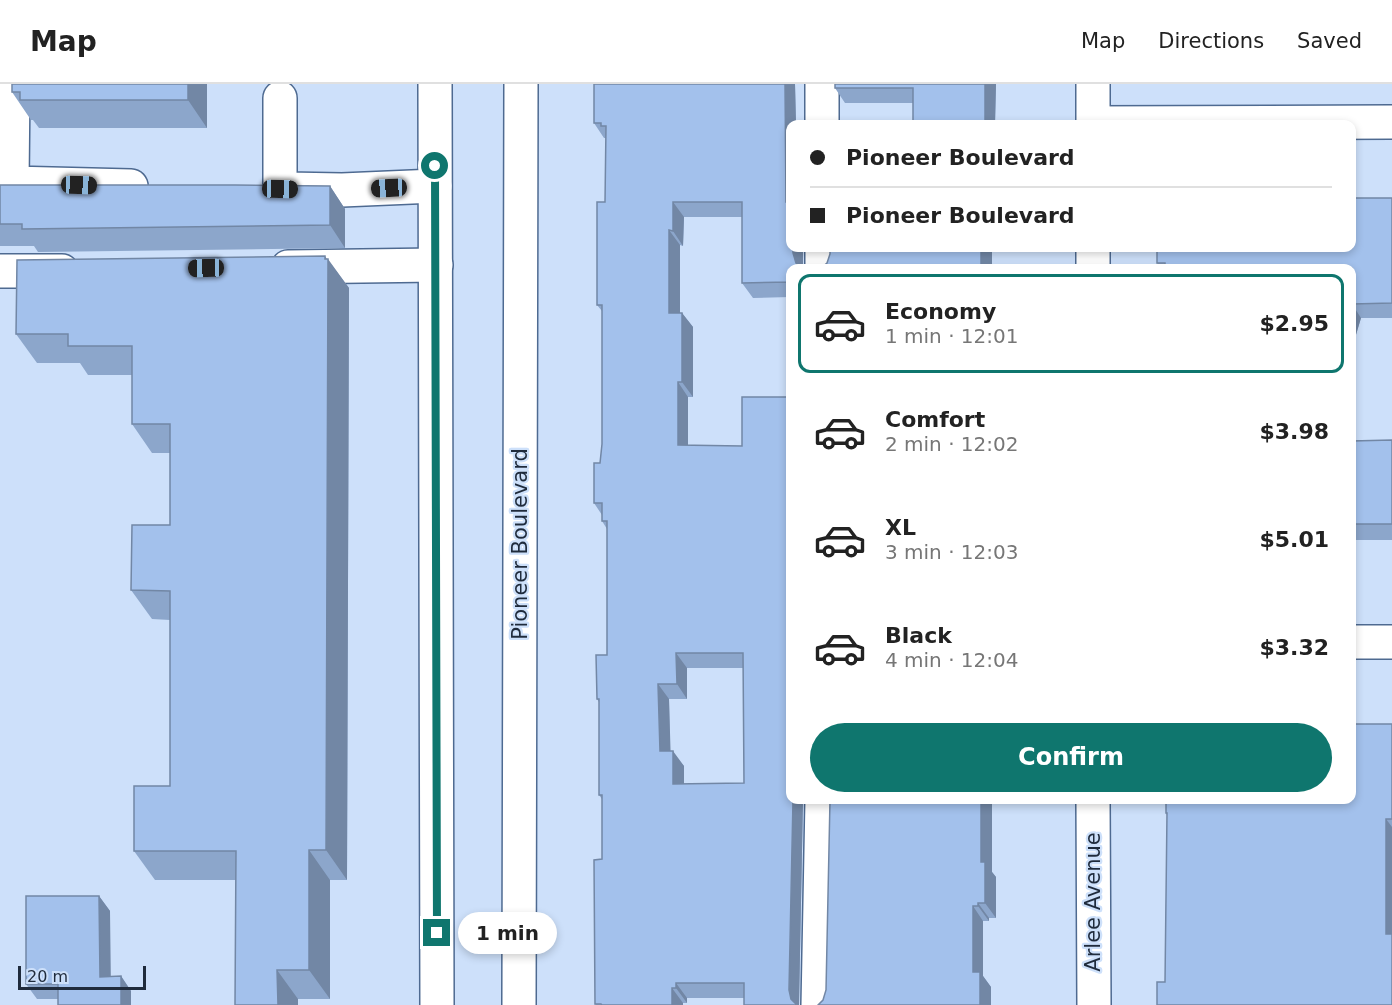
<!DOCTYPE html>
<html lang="en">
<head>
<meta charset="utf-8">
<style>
  :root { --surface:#fff; --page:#f6f6f6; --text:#222; --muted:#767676; --line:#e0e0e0; --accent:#0f766e }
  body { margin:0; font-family:"DejaVu Sans",sans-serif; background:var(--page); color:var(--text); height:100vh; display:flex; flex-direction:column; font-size:22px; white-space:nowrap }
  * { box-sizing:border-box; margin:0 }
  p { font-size:20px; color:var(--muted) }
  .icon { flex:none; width:33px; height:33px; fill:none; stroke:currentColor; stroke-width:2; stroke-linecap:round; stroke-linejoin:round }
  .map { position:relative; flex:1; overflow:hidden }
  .drawer { position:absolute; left:786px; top:180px; width:570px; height:540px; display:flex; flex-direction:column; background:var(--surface); border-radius:12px; box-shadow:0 3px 9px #0003 }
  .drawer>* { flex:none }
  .banner { position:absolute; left:786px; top:36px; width:570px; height:132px; border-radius:12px; box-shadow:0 3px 9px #0003; display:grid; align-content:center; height:132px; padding:0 24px; background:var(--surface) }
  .scale { position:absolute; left:18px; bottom:15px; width:128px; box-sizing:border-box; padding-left:6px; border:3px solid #1f2b3c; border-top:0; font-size:16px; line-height:21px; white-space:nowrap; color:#1f2b3c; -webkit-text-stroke:4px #cde0fa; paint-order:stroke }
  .end { position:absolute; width:27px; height:27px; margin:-14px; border:8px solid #0f766e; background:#fff; box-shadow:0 0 0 3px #fff }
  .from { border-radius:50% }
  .bubble { position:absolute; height:42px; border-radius:21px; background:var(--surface); box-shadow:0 3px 9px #0003; font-size:20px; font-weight:600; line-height:42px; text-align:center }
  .car { position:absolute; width:18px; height:36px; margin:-18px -9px; border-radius:8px; box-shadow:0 0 4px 2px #0007; background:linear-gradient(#222 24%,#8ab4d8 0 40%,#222 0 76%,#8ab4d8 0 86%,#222 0) }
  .banner b { display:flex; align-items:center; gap:21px; height:57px; font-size:22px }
  .banner b+b { border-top:2px solid var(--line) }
  .banner i { width:15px; height:15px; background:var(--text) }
  ul { padding:10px 0 0; list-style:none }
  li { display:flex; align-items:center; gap:18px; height:99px; margin:0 12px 9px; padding:0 12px; border:3px solid transparent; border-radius:12px }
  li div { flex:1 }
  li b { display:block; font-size:22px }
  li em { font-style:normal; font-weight:600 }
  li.active { border-color:var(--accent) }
  li>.icon { width:54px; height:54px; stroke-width:1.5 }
  .button { display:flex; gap:12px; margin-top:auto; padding:12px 24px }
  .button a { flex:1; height:69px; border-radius:36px; background:var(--accent); color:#fff; font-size:24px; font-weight:600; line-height:69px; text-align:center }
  header { display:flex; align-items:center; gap:36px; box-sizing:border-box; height:84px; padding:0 30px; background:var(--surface); border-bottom:2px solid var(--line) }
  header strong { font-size:28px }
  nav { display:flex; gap:33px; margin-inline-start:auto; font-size:21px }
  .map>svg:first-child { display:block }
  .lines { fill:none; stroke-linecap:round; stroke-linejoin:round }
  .minor-casing { stroke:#4e6a91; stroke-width:36 }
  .major-casing { stroke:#4e6a91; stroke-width:36 }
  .minor { stroke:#fff; stroke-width:33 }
  .major { stroke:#fff; stroke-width:33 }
  .wall { fill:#8ca6cb; fill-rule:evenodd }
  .shaded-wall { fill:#7287a5 }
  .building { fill:#a3c1ec; stroke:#7287a5; stroke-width:1.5; fill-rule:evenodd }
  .route { stroke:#0f766e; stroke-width:8 }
  .labels { text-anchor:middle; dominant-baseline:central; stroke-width:4.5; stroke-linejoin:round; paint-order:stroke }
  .street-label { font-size:21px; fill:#1f2b3c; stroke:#cde0fa }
</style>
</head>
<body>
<header>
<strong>Map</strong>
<nav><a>Map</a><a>Directions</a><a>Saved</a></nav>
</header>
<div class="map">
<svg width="1392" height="921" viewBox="0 0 1392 921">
  <rect width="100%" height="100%" fill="#cde0fa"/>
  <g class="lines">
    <g class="minor-casing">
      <path id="minor" d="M13,0L12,99L131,102
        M822,0V40
        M280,14V105
        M1093,39L1392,38
        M1093,40V0
        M287,105L342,106L435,102
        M822,164V184
        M288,183L436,181
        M1093,184V164
        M0,187H62
        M1352,558H1392
        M1093,716L1094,921
        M818,921L822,716"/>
    </g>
    <g class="major-casing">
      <path id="major" d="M435,0L437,921
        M519,921L521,0"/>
    </g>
    <use href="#minor" class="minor"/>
    <use href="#major" class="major"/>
  </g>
  <path class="wall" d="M207,0V44H39L33,36H31L12,8Z
    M795,0L796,40H790V164H803V184H790V213L753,214L742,199V133H684L683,162L680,161V229H682L693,243V313H688V361L790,716H803L799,921H744V914H687V919H683V921H596L595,920L602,775V715L599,711V618L597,615L607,571V445L602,437V431L594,419L600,379L602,360V227L597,221L605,118L606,54H604L594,39ZM687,584H743L744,699L684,700V682L670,667L669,615H687Z
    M835,0H996L995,40H913V19H845L835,4Z
    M0,101L330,102L345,125V164L38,168L34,162H0Z
    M1392,114V234H1361L1352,264V184H1161L1157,179Z
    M327,175L349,204L347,796H330V915H298V921H235L236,796H155L134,767L170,702V536L152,535L131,506L170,441V369H152L132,340V291H88L80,279H37L16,250Z
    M1392,356V456H1352V357Z
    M1392,640V921L1165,898L1167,731L1166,729Z
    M992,716V788L996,793V834H989V837H983V892L991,903V921L823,916Z
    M99,812L110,827V892H121L131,907L58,915H37L26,900Z"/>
  <path class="shaded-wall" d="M188,0H207V44L188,16Z
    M785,0H795L796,40H790V125L786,118Z
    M985,0H996L995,40H985Z
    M330,102L345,125V164L330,141Z
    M673,118L684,133L683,162L673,147Z
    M669,146L680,161V243L669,229Z
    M793,164H803V184H800L796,179L793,169Z
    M981,164H992V184H981Z
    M325,172L328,177V175L349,204L347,796L326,766Z
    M1352,220L1361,234L1352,264Z
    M682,229L693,243V313L682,298Z
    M678,298L688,313V376L678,361Z
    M676,569L687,584V615L677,600Z
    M658,600L669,615L671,682L660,667Z
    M673,667L684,682V715L673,700Z
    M793,716H803L799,921H795L791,915L789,906Z
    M981,716H992V788L996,793V834L985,819L981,778Z
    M1386,735L1392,743V859L1386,850Z
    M309,766L330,796V915L309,886Z
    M99,812L110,827L111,908L100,893Z
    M978,819L989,834V837L978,822Z
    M973,822L983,837V892L991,903V921H980L973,888Z
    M277,886L298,915V921H278Z
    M121,892L131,907V921H121Z
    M676,899L687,914V919L676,904Z
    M672,904L683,919V921H672Z"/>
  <path class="building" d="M12,0H188V16H20V8H12Z
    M594,0H785L786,118H790V164H793V169L796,179L802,184H790V198L742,199V118H673V147L669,146V229H682V298H678V361L742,362V313H790V716H793L789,906L791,915L797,921H744V899H676V904H672V921H602L601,920H595L594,776L602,775V711H599V615H597L596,571H607V437H602V419H594V379H600L602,360V221H597V118H605L606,42H601V39H594ZM676,569H743L744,699L673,700V667H660L658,600H677Z
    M835,0H985V40H913V4H835Z
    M0,101H235L330,102V141L22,145V140H0Z
    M1352,114H1392V219L1352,220V184H1165V179H1157V164H1352Z
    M830,164H981V184H821L827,179L830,170Z
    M325,172V175H328L326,766H309V886H277L278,921H235L236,767H134V702H170V507L131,506L132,441H170V340H132V262H68V250H16L17,176Z
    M1392,356V440H1352V357Z
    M1352,640H1392V735H1386V850H1392V921H1157V898H1165L1167,729H1166V716H1352Z
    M830,716H981V778H985V819H978V822H973V888H980V921H818L823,916L826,906Z
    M26,812H99L100,893L121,892V921H58V900H26Z"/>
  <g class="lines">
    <path class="route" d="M435,82L437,849"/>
  </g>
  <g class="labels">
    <g class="street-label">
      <text transform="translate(520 460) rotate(-90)">Pioneer Boulevard</text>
      <text transform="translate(1093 818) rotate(-90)">Arlee Avenue</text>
    </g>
  </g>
</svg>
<div class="scale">20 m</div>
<i class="end from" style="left:435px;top:82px"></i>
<i class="end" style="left:437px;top:849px"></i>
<div class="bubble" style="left:458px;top:828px;width:99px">1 min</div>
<i class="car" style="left:79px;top:101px;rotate:92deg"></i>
<i class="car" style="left:389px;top:104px;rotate:267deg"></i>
<i class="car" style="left:280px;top:105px;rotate:91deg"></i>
<i class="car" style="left:206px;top:184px;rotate:269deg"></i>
<div class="banner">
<b><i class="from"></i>Pioneer Boulevard</b>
<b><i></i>Pioneer Boulevard</b>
</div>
<section class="drawer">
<ul>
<li class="active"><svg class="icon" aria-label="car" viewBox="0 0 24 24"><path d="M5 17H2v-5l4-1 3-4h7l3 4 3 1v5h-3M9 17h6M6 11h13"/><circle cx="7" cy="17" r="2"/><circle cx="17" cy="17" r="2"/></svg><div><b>Economy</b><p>1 min · 12:01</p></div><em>$2.95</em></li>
<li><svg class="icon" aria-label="car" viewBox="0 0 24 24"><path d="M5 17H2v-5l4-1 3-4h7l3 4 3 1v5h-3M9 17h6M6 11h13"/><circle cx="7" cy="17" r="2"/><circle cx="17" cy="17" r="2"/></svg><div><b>Comfort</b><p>2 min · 12:02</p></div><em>$3.98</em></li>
<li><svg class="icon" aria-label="car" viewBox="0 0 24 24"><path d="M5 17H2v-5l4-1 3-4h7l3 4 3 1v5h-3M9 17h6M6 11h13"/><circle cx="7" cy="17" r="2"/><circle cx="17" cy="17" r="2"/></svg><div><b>XL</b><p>3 min · 12:03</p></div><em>$5.01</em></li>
<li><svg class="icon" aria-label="car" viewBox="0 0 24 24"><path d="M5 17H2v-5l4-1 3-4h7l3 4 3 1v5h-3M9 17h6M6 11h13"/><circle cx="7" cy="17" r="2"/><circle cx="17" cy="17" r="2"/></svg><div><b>Black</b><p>4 min · 12:04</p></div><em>$3.32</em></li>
</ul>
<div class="button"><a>Confirm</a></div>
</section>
</div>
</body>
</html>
